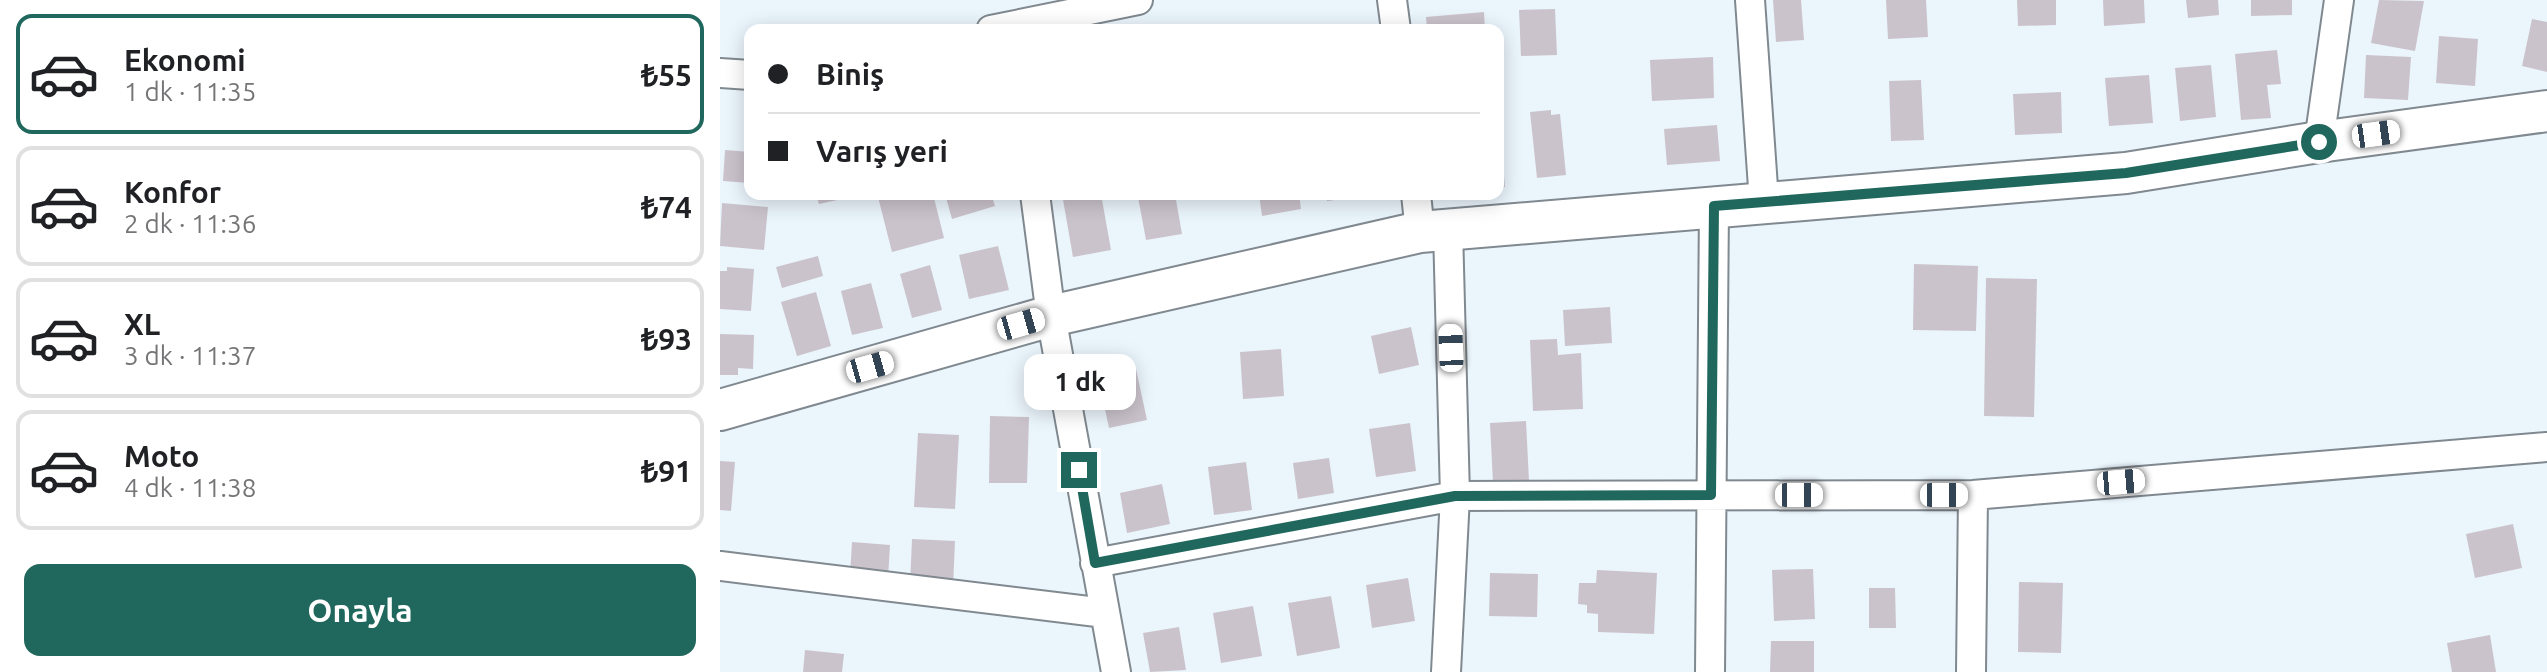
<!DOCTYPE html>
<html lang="tr">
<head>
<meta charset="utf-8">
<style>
  :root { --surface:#fff; --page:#f6f6f6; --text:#202124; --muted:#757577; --line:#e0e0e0; --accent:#20685d }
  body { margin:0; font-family:Ubuntu,sans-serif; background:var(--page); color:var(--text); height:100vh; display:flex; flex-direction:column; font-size:30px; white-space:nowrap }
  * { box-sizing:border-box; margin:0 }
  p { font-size:26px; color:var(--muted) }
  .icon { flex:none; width:44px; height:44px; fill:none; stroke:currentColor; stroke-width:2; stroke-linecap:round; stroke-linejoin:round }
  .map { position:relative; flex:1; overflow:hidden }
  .sheet { display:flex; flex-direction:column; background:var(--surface); width:720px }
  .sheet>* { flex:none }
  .banner { position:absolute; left:24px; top:24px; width:760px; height:176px; border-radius:16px; box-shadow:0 4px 20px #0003; display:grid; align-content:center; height:176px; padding:0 24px; background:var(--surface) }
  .end { position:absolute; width:36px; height:36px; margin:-18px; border:10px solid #20685d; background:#fff; box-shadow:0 0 0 4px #fff }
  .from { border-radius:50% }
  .bubble { position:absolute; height:56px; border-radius:16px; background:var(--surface); box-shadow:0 4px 20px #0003; font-size:26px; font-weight:700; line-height:56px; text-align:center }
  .car { position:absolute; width:24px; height:48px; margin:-24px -12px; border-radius:10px; box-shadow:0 0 6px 2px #0007; background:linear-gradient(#fff 24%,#345 0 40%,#fff 0 76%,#345 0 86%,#fff 0) }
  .banner b { display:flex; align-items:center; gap:28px; height:76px; font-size:30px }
  .banner b+b { border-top:2px solid var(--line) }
  .banner i { width:20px; height:20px; background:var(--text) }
  ul { padding:14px 0 0; list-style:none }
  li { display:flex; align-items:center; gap:24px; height:120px; margin:0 16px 12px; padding:0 8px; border:4px solid var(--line); border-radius:16px }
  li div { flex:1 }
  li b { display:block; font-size:30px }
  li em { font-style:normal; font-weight:700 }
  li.current { border-color:var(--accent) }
  li>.icon { width:72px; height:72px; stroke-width:1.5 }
  .cta { display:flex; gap:16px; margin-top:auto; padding:16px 24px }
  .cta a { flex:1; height:92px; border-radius:16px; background:var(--accent); color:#fff; font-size:32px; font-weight:700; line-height:92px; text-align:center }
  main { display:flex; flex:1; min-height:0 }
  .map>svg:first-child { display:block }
  .building { fill:#cbc3cc }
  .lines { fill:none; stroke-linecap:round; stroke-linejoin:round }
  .street-casing { stroke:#808990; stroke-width:32 }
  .secondary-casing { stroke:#808990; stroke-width:44 }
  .street { stroke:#fff; stroke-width:28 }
  .secondary { stroke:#fff; stroke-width:40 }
  .route { stroke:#20685d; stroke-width:10 }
</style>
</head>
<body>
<main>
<section class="sheet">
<ul>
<li class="current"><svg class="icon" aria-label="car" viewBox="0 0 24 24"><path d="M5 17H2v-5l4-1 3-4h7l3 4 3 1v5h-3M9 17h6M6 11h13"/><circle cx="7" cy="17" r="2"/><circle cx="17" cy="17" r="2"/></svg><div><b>Ekonomi</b><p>1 dk · 11:35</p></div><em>₺55</em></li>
<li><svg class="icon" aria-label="car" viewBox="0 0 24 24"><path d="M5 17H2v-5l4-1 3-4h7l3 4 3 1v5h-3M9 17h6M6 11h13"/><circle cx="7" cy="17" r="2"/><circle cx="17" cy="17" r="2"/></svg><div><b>Konfor</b><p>2 dk · 11:36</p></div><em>₺74</em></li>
<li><svg class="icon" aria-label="car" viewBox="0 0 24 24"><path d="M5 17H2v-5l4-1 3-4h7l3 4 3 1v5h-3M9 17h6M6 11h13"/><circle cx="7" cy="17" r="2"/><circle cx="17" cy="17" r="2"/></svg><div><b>XL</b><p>3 dk · 11:37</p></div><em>₺93</em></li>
<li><svg class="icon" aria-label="car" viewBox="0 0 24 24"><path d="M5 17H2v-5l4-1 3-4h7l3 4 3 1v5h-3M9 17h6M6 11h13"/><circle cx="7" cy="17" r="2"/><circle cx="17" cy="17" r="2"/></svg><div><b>Moto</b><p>4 dk · 11:38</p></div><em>₺91</em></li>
</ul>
<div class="cta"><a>Onayla</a></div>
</section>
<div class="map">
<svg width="1827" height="672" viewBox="0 0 1827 672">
  <rect width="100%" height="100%" fill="#ebf5fc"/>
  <path class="building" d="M1053,0H1081L1084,40L1056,42Z
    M1166,0H1206L1208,37L1168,39Z
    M1297,0H1336V25L1298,26Z
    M1383,0H1424L1425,23L1384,26Z
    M1466,0H1498L1499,15L1468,18Z
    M1531,0H1572V15L1531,16Z
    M1659,0L1704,1L1695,51L1651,43Z
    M835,9L837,55L801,56L799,10Z
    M764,12L765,30H707L706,17Z
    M1812,19L1827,22V72L1802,66Z
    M1719,36L1758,39L1755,86L1716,83Z
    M1557,50L1561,84L1547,85L1551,118L1521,120L1515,54Z
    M1646,55L1691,57L1688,100L1644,98Z
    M993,57L994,98L932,101L930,60Z
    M1491,65L1496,117L1460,121L1455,68Z
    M1429,75L1433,123L1389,126L1385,78Z
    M1201,80L1204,140L1171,141L1169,81Z
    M1341,92L1342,133L1295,135L1293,94Z
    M831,110V115L840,114L846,175L817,178L810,112Z
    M997,125L1000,161L947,165L944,129Z
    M778,144H781L785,187L778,188Z
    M5,150L30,152V183L3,181Z
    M96,194H131V197L99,204Z
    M169,194H213L224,238L172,252L158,197Z
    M225,194H271L275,206L232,219Z
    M342,194H381L391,250L353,257Z
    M414,194H455L462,234L426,240L418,197H415Z
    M539,194H579L581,209L542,216Z
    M606,194H643L644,196L607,201Z
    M2,203L48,207L44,250L0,246Z
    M278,246L289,290L249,299L239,255Z
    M98,256L103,276L62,288L56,267Z
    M1194,264L1258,266L1256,331L1193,330Z
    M210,265L222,310L192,318L180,274Z
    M7,267L34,269L31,311L0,309V271H7Z
    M1266,278L1317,279L1314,417L1264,416Z
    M151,283L163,328L132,335L121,291Z
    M96,292L111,346L77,356L61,302Z
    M890,307L892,343L845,346L843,310Z
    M691,327L699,365L659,374L651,336Z
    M0,334L34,335L33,369L18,368V375H0Z
    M837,339L838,355L861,353L863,409L813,411L810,340Z
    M561,349L564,396L523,399L520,352Z
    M416,369L427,420L389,428L378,377Z
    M270,416L309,417L307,483H269Z
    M806,421L809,481L773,483L770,423Z
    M690,423L696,471L656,477L649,429Z
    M198,433L239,435L235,509L194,507Z
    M609,458L614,493L578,499L573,463Z
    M0,461L15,462L11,511L0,510Z
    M526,462L532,510L494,515L488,467Z
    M442,484L450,524L407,533L400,493Z
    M1793,524L1802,568L1755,578L1746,534Z
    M192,539L235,541L233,587L190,585Z
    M132,542L170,545L168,579L130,576Z
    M1093,569L1095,619L1054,621L1052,570Z
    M877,570L937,573L934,634L878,632V614L867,613V605L858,604L859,583H876Z
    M770,573L818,574L817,617L769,616Z
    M688,578L695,621L652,628L646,585Z
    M1299,582L1343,583L1341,653L1298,652Z
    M1149,588H1175L1176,628H1149Z
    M611,596L620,648L577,656L568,603Z
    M533,606L542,656L501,663L493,613Z
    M459,627L466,670L430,672L423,633Z
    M1770,635L1776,672H1732L1727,643Z
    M1051,641H1094V672H1050Z
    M85,650L124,654L122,672H83Z"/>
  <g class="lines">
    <g class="street-casing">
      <path id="street" d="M672,0L676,30
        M1030,0L1044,202
        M271,30L418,0
        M0,73L30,75
        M1599,142L1619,0
        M315,194L331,316L396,672
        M696,194L700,232
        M375,563L735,496L1253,495L1827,447
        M0,566L385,613
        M726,672L735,496L728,229
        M990,672L994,206
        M1251,672L1253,495"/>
    </g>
    <g class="secondary-casing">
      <path id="secondary" d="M0,410L331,316L700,232L1406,173L1599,142L1827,111"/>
    </g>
    <use href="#street" class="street"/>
    <use href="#secondary" class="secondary"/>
  </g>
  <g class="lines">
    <path class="route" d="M359,470L375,563L735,496L991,495L994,206L1406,173L1599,142"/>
  </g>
</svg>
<i class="end from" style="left:1599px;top:142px"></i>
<i class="end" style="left:359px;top:470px"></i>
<div class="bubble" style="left:304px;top:354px;width:112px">1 dk</div>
<i class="car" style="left:1656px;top:134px;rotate:82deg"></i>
<i class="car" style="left:301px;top:324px;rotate:74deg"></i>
<i class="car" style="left:731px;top:348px;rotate:358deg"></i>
<i class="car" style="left:150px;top:367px;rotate:74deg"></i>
<i class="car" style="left:1401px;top:482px;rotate:85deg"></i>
<i class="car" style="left:1079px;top:495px;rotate:90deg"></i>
<i class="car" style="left:1224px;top:495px;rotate:90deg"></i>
<div class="banner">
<b><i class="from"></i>Biniş</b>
<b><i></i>Varış yeri</b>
</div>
</div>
</main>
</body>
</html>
